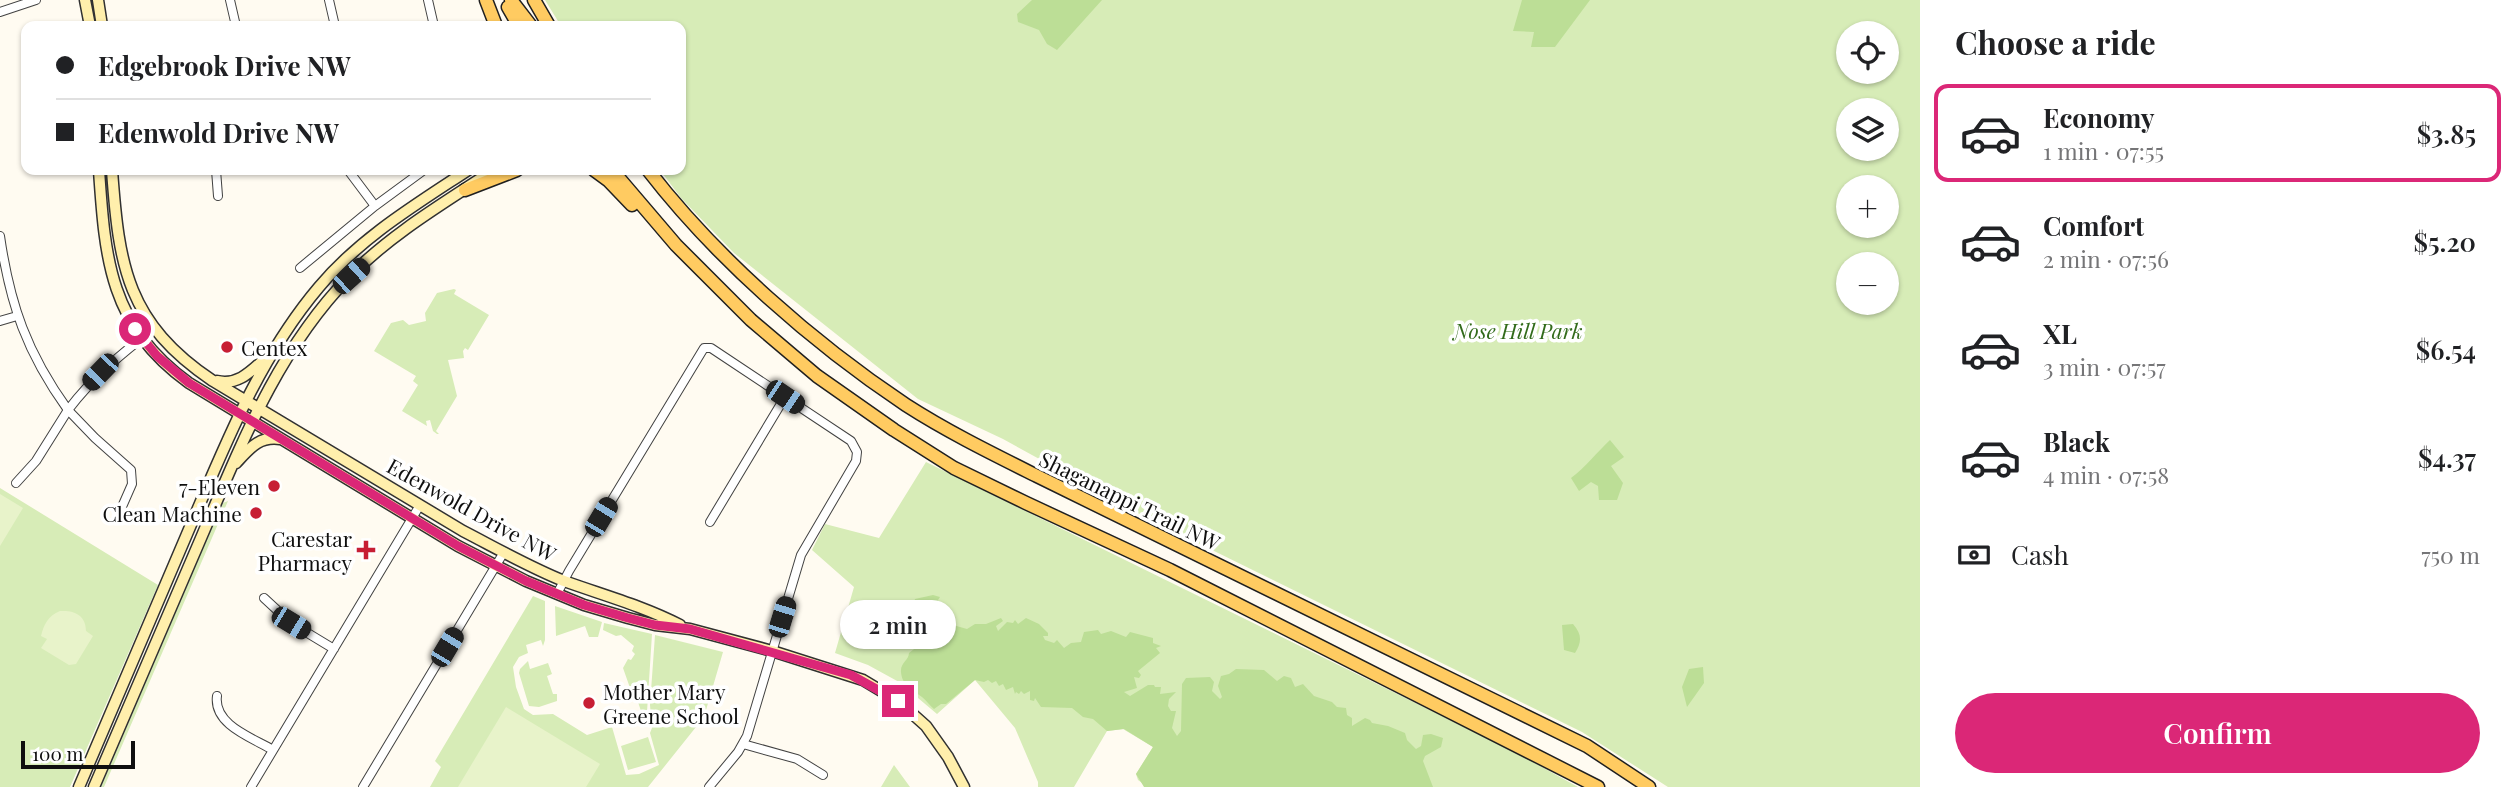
<!DOCTYPE html>
<html lang="en">
<head>
<meta charset="utf-8">
<style>
  :root { --surface:#fff; --page:#f2f2f2; --text:#202124; --muted:#757577; --line:#e0e0e0; --accent:#db2777 }
  body { margin:0; font-family:"Playfair Display",serif; background:var(--page); color:var(--text); height:100vh; display:flex; flex-direction:column; font-size:26px; white-space:nowrap }
  * { box-sizing:border-box; margin:0 }
  p { font-size:23px; color:var(--muted) }
  .icon { flex:none; width:38px; height:38px; fill:none; stroke:currentColor; stroke-width:2; stroke-linecap:round; stroke-linejoin:round }
  .map { position:relative; flex:1; overflow:hidden }
  .sheet { display:flex; flex-direction:column; background:var(--surface); width:595px }
  .sheet>* { flex:none }
  .guide { position:absolute; left:21px; top:21px; width:665px; height:154px; border-radius:14px; box-shadow:0 2px 5px #0004; display:grid; align-content:center; height:154px; padding:0 35px; background:var(--surface) }
  .controls { position:absolute; left:1836px; top:21px; display:grid; gap:14px }
  .controls a { display:grid; place-items:center; width:63px; height:63px; border-radius:50%; background:var(--surface); box-shadow:0 2px 5px #0004; font-size:35px }
  .scale { position:absolute; left:21px; bottom:18px; width:114px; box-sizing:border-box; padding-left:7px; border:4px solid #0f0f0f; border-top:0; font-size:19px; line-height:24px; white-space:nowrap; color:#0f0f0f; -webkit-text-stroke:5px #fff; paint-order:stroke }
  .end { position:absolute; width:32px; height:32px; margin:-16px; border:9px solid #db2777; background:#fff; box-shadow:0 0 0 4px #fff }
  .from { border-radius:50% }
  .bubble { position:absolute; height:49px; border-radius:24px; background:var(--surface); box-shadow:0 2px 5px #0004; font-size:23px; font-weight:600; line-height:49px; text-align:center }
  .car { position:absolute; width:21px; height:42px; margin:-21px -10px; border-radius:9px; box-shadow:0 0 5px 2px #0007; background:linear-gradient(#222 24%,#8ab4d8 0 40%,#222 0 76%,#8ab4d8 0 86%,#222 0) }
  .guide b { display:flex; align-items:center; gap:24px; height:66px; font-size:26px }
  .guide b+b { border-top:2px solid var(--line) }
  .guide i { width:18px; height:18px; background:var(--text) }
  ul { padding:0; list-style:none }
  li { display:flex; align-items:center; gap:21px; height:98px; margin:0 14px 10px; padding:0 21px; border:4px solid transparent; border-radius:14px }
  li div { flex:1 }
  li b { display:block; font-size:26px }
  li em { font-style:normal; font-weight:600 }
  li.current { border-color:var(--accent) }
  li>.icon { width:63px; height:63px; stroke-width:1.5 }
  h2 { padding:0 35px; font-size:32px; line-height:84px }
  .pay { display:flex; align-items:center; gap:18px; height:77px; padding:0 35px; font-size:26px }
  .pay p { margin-inline-start:auto }
  .primary-button { display:flex; gap:14px; margin-top:auto; padding:14px 35px }
  .primary-button a { flex:1; height:80px; border-radius:42px; background:var(--accent); color:#fff; font-size:28px; font-weight:600; line-height:80px; text-align:center }
  main { display:flex; flex:1; min-height:0 }
  .map>svg:first-child { display:block }
  .green { fill:#d7ecb7; fill-rule:evenodd }
  .forest { fill:#bcde96 }
  .pitch { fill:#e8f3ca }
  .lines { fill:none; stroke-linecap:round; stroke-linejoin:round }
  .street-casing { stroke:#424242; stroke-width:10 }
  .secondary-casing { stroke:#313131; stroke-width:13 }
  .primary-casing { stroke:#202020; stroke-width:15 }
  .street { stroke:#fff; stroke-width:8 }
  .secondary { stroke:#ffefac; stroke-width:10 }
  .primary { stroke:#ffcb61; stroke-width:12 }
  .route { stroke:#db2777; stroke-width:9 }
  .poi-dot { fill:#c71e34; stroke:#fff; stroke-width:2.5 }
  .labels { text-anchor:middle; dominant-baseline:central; stroke-width:7; stroke-linejoin:round; paint-order:stroke }
  .park-label { font-size:21px; font-style:italic; fill:#326b1b; stroke:#fff }
  .poi-label { font-size:21px; fill:#0f0f0f; stroke:#fff; text-anchor:end }
  .street-label { font-size:21px; fill:#0f0f0f; stroke:#fff }
</style>
</head>
<body>
<main>
<div class="map">
<svg width="1920" height="787" viewBox="0 0 1920 787">
  <rect width="100%" height="100%" fill="#fffbf1"/>
  <path class="green" d="M545,0H1920V787H1668L1582,732L1147,518L1003,439L918,399L734,253L681,198L660,170H681V26H561ZM1848,33H1886V72H1848ZM1848,110H1886V149H1848ZM1848,187H1886V226H1848ZM1848,264H1886V303H1848Z
    M454,289L456,290L454,294L489,315L468,350L465,348L463,351L464,358L448,360L457,396L436,431L439,434H437L433,431L430,420L426,421L427,426L402,411L418,385L413,381L416,376L374,351L391,323L403,320L409,325L426,321L425,313L437,293Z
    M926,462L1515,752L1578,787H1148L1138,780L1136,774L1153,747L1123,729L1107,731L1074,787H1038V782L1015,728L975,680L937,714L899,682L868,665L835,653L854,587L812,550L825,524L879,538Z
    M0,488L158,585L70,787H0Z
    M228,501L104,787H101L214,523L223,503Z
    M533,596L545,601V640L543,646L541,640L526,645L528,653L519,657L513,667L516,687L524,709L533,715L553,714L587,735L612,727L626,775L639,774L659,765L650,733L652,728L650,705L655,635L723,652L704,717L648,787H430L441,767L435,761Z
    M555,606L602,622L598,637H589L585,626L556,636Z
    M604,623L652,634L647,712L642,714L638,702H635L623,668L628,659L631,660L635,654L632,651L634,646L621,635L616,636L603,630Z
    M528,661L530,669L548,663L552,674L547,676L553,694H557V701L539,707L529,706L519,673L520,669Z
    M648,737L656,762L628,770L621,746Z
    M894,765L910,787H881Z"/>
  <path class="forest" d="M1032,0H1102L1057,50L1047,44L1039,30L1018,22L1017,14Z
    M1522,0H1590L1555,47H1531L1534,32L1513,31Z
    M1610,440L1624,457L1611,466L1623,483L1617,500H1599L1598,486L1591,482L1579,491L1571,478C1586,467 1596,453 1610,440Z
    M933,595L940,597L933,608L935,619C927,622 927,626 922,632C916,639 907,640 901,647H898L904,633L912,628L909,626L907,613L913,606L915,599Z
    M1001,618L1003,621L996,626L998,631L1007,622L1013,623L1015,620L1018,624L1026,618L1039,624L1048,633V636H1043L1045,640L1054,643L1057,640L1064,648L1071,643L1081,642L1084,632L1098,630L1101,634L1111,631L1126,637L1130,632L1153,638V643L1161,646L1156,648L1160,653L1138,671L1141,675L1139,678L1134,677L1137,688L1124,692L1130,696L1148,685H1154L1155,687H1161L1160,694L1176,692L1169,699L1168,706L1171,711H1176L1172,728L1177,736L1181,731L1182,684L1186,678L1210,677L1214,682L1212,691L1220,699L1222,697L1218,686L1221,676L1229,674L1236,669L1264,670L1277,681L1284,676L1291,678L1295,687L1303,684L1314,696L1332,702L1337,707L1346,708L1347,715L1352,718V726L1365,718L1370,720L1372,723L1388,726L1405,733L1407,740L1416,749L1421,746L1423,735L1431,734L1443,738L1441,747L1425,756L1423,761L1433,787H1144L1136,774L1153,747L1124,729L1107,731L1093,719L1083,717L1072,708L1041,707L1035,698L1034,701L1030,700V691L1024,694L1021,691L1019,694L1016,692L1015,694L1013,687L1006,690L1003,684L999,686L996,681L992,683L988,680L984,682L975,680L946,704H941L934,709C930,706 926,700 922,697C913,690 902,686 901,672C900,663 909,660 909,653L932,635L945,632L953,625L967,629L975,624H986Z
    M1573,624C1582,634 1582,642 1575,653L1564,650L1562,625Z
    M1703,667L1704,683L1687,707L1682,687L1689,669Z"/>
  <path class="pitch" d="M0,494L23,508L0,546Z
    M60,611C74,610 86,615 86,631L93,636L76,664L69,665L41,648L47,639L41,636C44,624 48,616 60,611Z
    M506,707L600,764L586,787H458Z"/>
  <g class="lines">
    <g class="street-casing">
      <path id="street" d="M230,0L236,26
        M329,0L335,26
        M428,0L434,26
        M0,12L36,0
        M216,170L218,196
        M348,170L375,206L424,170
        M0,236C10,305 27,353 68,410C93,377 122,353 155,328
        M300,268L375,206
        M0,321L17,316
        M16,483L36,461L68,410L95,438L131,470L132,484L121,509
        M710,522L785,397
        M557,594L569,571L704,348H711L851,441L857,452L856,461L801,555L747,736L738,752L709,787
        M264,598L291,623L334,649
        M217,696C213,725 253,738 273,750
        M743,744L797,759L823,775
        M251,787L420,505
        M363,787L504,552"/>
    </g>
    <g class="secondary-casing">
      <path id="secondary" d="M85,0L90,26
        M98,0L102,26
        M99,170C105,260 110,326 189,383L458,546L526,581L584,605L628,618L655,625L690,629L772,651L863,680L898,701L926,726L948,757L964,787
        M112,170C119,267 127,323 213,381L463,531C496,548 529,567 564,581C603,595 643,606 680,625
        M217,381C239,386 252,370 268,356
        M236,463C250,448 259,436 280,439
        M79,787C115,703 151,618 187,534C224,448 258,359 319,287C360,238 415,205 468,170
        M94,787C130,704 165,621 201,538C241,445 277,351 349,277C391,234 444,203 494,170"/>
    </g>
    <g class="primary-casing">
      <path id="primary" d="M486,0L496,26
        M511,0L531,26
        M534,0L549,26
        M508,7L519,26
        M594,170L609,181L632,205
        M612,170L676,245L751,320L817,376L894,430L954,468L1026,503L1170,570L1598,787
        M648,170C716,258 813,343 906,405C948,432 993,454 1037,476L1587,746L1649,787
        M465,190L517,170"/>
    </g>
    <use href="#street" class="street"/>
    <use href="#secondary" class="secondary"/>
    <use href="#primary" class="primary"/>
  </g>
  <g class="lines">
    <path class="route" d="M135,329L157,356L189,383L458,546L526,581L584,605L628,618L655,625L690,629L851,675L898,701"/>
  </g>
  <g class="poi-dot">
    <circle cx="227" cy="347" r="7"/>
    <circle cx="274" cy="486" r="7"/>
    <circle cx="256" cy="513" r="7"/>
    <path d="M362.5 539.5h7v7h7v7h-7v7h-7v-7h-7v-7h7z"/>
    <circle cx="589" cy="703" r="7"/>
  </g>
  <g class="labels">
    <g class="park-label">
      <text x="1518" y="330">Nose Hill Park</text>
    </g>
    <g class="poi-label">
      <text x="241" y="347" text-anchor="start">Centex</text>
      <text x="260" y="486">7-Eleven</text>
      <text x="242" y="513">Clean Machine</text>
      <text x="352" y="538">Carestar<tspan x="352" dy="24">Pharmacy</tspan></text>
      <text x="603" y="691" text-anchor="start">Mother Mary<tspan x="603" dy="24">Greene School</tspan></text>
    </g>
    <g class="street-label">
      <text transform="translate(1130 500) rotate(26)">Shaganappi Trail NW</text>
      <text transform="translate(472 509) rotate(29)">Edenwold Drive NW</text>
    </g>
  </g>
</svg>
<div class="controls">
<a><svg class="icon" aria-label="locate" viewBox="0 0 24 24"><circle cx="12" cy="12" r="6"/><path d="M12 2v4M12 18v4M2 12h4M18 12h4"/></svg></a>
<a><svg class="icon" aria-label="layers" viewBox="0 0 24 24"><path d="M12 4l9 5-9 5-9-5zM3 14l9 5 9-5"/></svg></a>
<a>+</a>
<a>−</a>
</div>
<div class="scale">100 m</div>
<i class="end from" style="left:135px;top:329px"></i>
<i class="end" style="left:898px;top:701px"></i>
<div class="bubble" style="left:840px;top:600px;width:116px">2 min</div>
<i class="car" style="left:351px;top:276px;rotate:48deg"></i>
<i class="car" style="left:100px;top:372px;rotate:224deg"></i>
<i class="car" style="left:785px;top:397px;rotate:124deg"></i>
<i class="car" style="left:601px;top:517px;rotate:31deg"></i>
<i class="car" style="left:782px;top:617px;rotate:17deg"></i>
<i class="car" style="left:291px;top:623px;rotate:121deg"></i>
<i class="car" style="left:447px;top:647px;rotate:31deg"></i>
<div class="guide">
<b><i class="from"></i>Edgebrook Drive NW</b>
<b><i></i>Edenwold Drive NW</b>
</div>
</div>
<section class="sheet">
<h2>Choose a ride</h2>
<ul>
<li class="current"><svg class="icon" aria-label="car" viewBox="0 0 24 24"><path d="M5 17H2v-5l4-1 3-4h7l3 4 3 1v5h-3M9 17h6M6 11h13"/><circle cx="7" cy="17" r="2"/><circle cx="17" cy="17" r="2"/></svg><div><b>Economy</b><p>1 min · 07:55</p></div><em>$3.85</em></li>
<li><svg class="icon" aria-label="car" viewBox="0 0 24 24"><path d="M5 17H2v-5l4-1 3-4h7l3 4 3 1v5h-3M9 17h6M6 11h13"/><circle cx="7" cy="17" r="2"/><circle cx="17" cy="17" r="2"/></svg><div><b>Comfort</b><p>2 min · 07:56</p></div><em>$5.20</em></li>
<li><svg class="icon" aria-label="car" viewBox="0 0 24 24"><path d="M5 17H2v-5l4-1 3-4h7l3 4 3 1v5h-3M9 17h6M6 11h13"/><circle cx="7" cy="17" r="2"/><circle cx="17" cy="17" r="2"/></svg><div><b>XL</b><p>3 min · 07:57</p></div><em>$6.54</em></li>
<li><svg class="icon" aria-label="car" viewBox="0 0 24 24"><path d="M5 17H2v-5l4-1 3-4h7l3 4 3 1v5h-3M9 17h6M6 11h13"/><circle cx="7" cy="17" r="2"/><circle cx="17" cy="17" r="2"/></svg><div><b>Black</b><p>4 min · 07:58</p></div><em>$4.37</em></li>
</ul>
<div class="pay"><svg class="icon" aria-label="cash" viewBox="0 0 24 24"><path d="M3 7h18v10H3z"/><circle cx="12" cy="12" r="2"/></svg>Cash<p>750 m</p></div>
<div class="primary-button"><a>Confirm</a></div>
</section>
</main>
</body>
</html>
